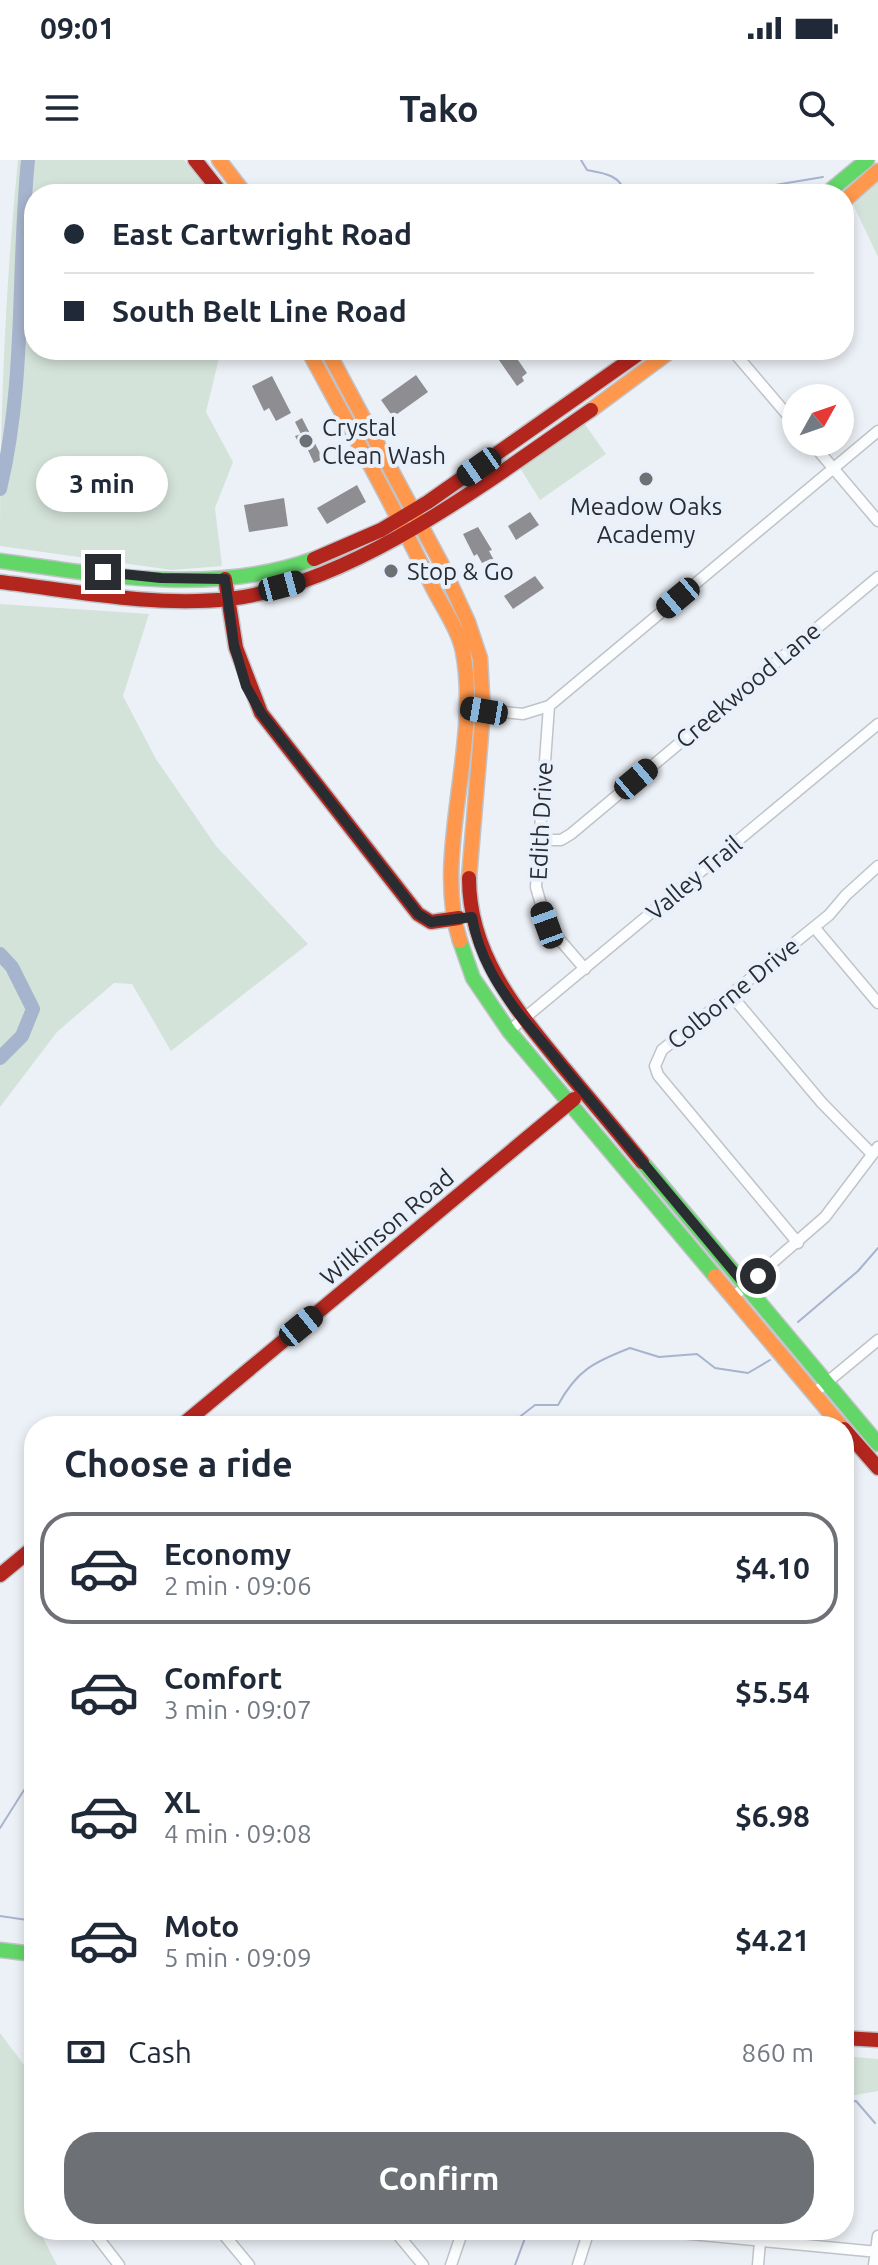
<!DOCTYPE html>
<html lang="en">
<head>
<meta charset="utf-8">
<style>
  :root { --surface:#fff; --page:#f2f2f3; --text:#1f2937; --muted:#747a83; --line:#e0e1e3; --accent:#6d7176 }
  body { margin:0; font-family:Ubuntu,sans-serif; background:var(--page); color:var(--text); height:100vh; display:flex; flex-direction:column; font-size:30px; white-space:nowrap }
  * { box-sizing:border-box; margin:0 }
  p { font-size:26px; color:var(--muted) }
  .icon { flex:none; width:44px; height:44px; fill:none; stroke:currentColor; stroke-width:2; stroke-linecap:round; stroke-linejoin:round }
  .map { position:relative; flex:1; overflow:hidden }
  .panel { position:absolute; left:24px; top:1256px; width:830px; height:824px; display:flex; flex-direction:column; background:var(--surface); border-radius:32px; box-shadow:0 4px 12px #0003 }
  .panel>* { flex:none }
  .top-card { position:absolute; left:24px; top:24px; width:830px; height:176px; border-radius:32px; box-shadow:0 4px 12px #0003; display:grid; align-content:center; height:176px; padding:0 40px; background:var(--surface) }
  .needle { width:52px; rotate:50deg }
  .fabs { position:absolute; left:782px; top:224px; display:grid; gap:16px }
  .fabs a { display:grid; place-items:center; width:72px; height:72px; border-radius:50%; background:var(--surface); box-shadow:0 4px 12px #0003; font-size:40px }
  .end { position:absolute; width:36px; height:36px; margin:-18px; border:10px solid #292c30; background:#fff; box-shadow:0 0 0 4px #fff }
  .from { border-radius:50% }
  .bubble { position:absolute; height:56px; border-radius:28px; background:var(--surface); box-shadow:0 4px 12px #0003; font-size:26px; font-weight:700; line-height:56px; text-align:center }
  .car { position:absolute; width:24px; height:48px; margin:-24px -12px; border-radius:10px; box-shadow:0 0 6px 2px #0007; background:linear-gradient(#222 24%,#8ab4d8 0 40%,#222 0 76%,#8ab4d8 0 86%,#222 0) }
  .top-card b { display:flex; align-items:center; gap:28px; height:76px; font-size:30px }
  .top-card b+b { border-top:2px solid var(--line) }
  .top-card i { width:20px; height:20px; background:var(--text) }
  ul { padding:0; list-style:none }
  li { display:flex; align-items:center; gap:24px; height:112px; margin:0 16px 12px; padding:0 24px; border:4px solid transparent; border-radius:32px }
  li div { flex:1 }
  li b { display:block; font-size:30px }
  li em { font-style:normal; font-weight:700 }
  li.active { border-color:var(--accent) }
  li>.icon { width:72px; height:72px; stroke-width:1.5 }
  h2 { padding:0 40px; font-size:36px; line-height:96px }
  .pay { display:flex; align-items:center; gap:20px; height:88px; padding:0 40px; font-size:30px }
  .pay p { margin-inline-start:auto }
  .primary-button { display:flex; gap:16px; margin-top:auto; padding:16px 40px }
  .primary-button a { flex:1; height:92px; border-radius:32px; background:var(--accent); color:#fff; font-size:32px; font-weight:700; line-height:92px; text-align:center }
  .status { display:flex; justify-content:space-between; align-items:center; height:56px; padding:0 40px; background:var(--surface); direction:ltr }
  .status svg { height:22px; fill:currentColor }
  header { display:flex; justify-content:space-between; align-items:center; height:104px; padding:0 40px; background:var(--surface); font-size:36px; font-weight:700 }
  .map>svg:first-child { display:block }
  .green { fill:#d4e3d9 }
  .lines { fill:none; stroke-linecap:round; stroke-linejoin:round }
  .stream { stroke:#a7b4cd; stroke-width:2 }
  .river { stroke:#a7b4cd; stroke-width:14 }
  .building { fill:#8e8e92 }
  .street-casing { stroke:#c0c3c8; stroke-width:13 }
  .fast-casing { stroke:#c0c3c8; stroke-width:17 }
  .slow-casing { stroke:#c0c3c8; stroke-width:17 }
  .jam-casing { stroke:#c0c3c8; stroke-width:17 }
  .street { stroke:#fcfdfe; stroke-width:10 }
  .fast { stroke:#63d668; stroke-width:14 }
  .slow { stroke:#ff974d; stroke-width:14 }
  .jam { stroke:#b3261e; stroke-width:14 }
  .route { stroke:#292c30; stroke-width:10 }
  .poi-dot { fill:#6d7176; stroke:#e8f0fb; stroke-width:3 }
  .labels { text-anchor:middle; dominant-baseline:central; stroke-width:8; stroke-linejoin:round; paint-order:stroke }
  .poi-label { font-size:24px; fill:#292c30; stroke:#e8f0fb; text-anchor:start }
  .street-label { font-size:24px; fill:#292c30; stroke:#e8f0fb }
</style>
</head>
<body>
<div class="status"><b>09:01</b><svg viewBox="0 0 49 12"><path d="M0 12V9h3v3zM5 12V6h3v6zM10 12V3h3v9zM15 12V0h3v12zM26 1h20v11H26zM47 4h2v5h-2z"/></svg></div>
<header><svg class="icon" aria-label="menu" viewBox="0 0 24 24"><path d="M4 6h16M4 12h16M4 18h16"/></svg>Tako<svg class="icon" aria-label="search" viewBox="0 0 24 24"><circle cx="10" cy="10" r="6"/><path d="M15 15l6 6"/></svg></header>
<div class="map">
<svg width="878" height="2105" viewBox="0 0 878 2105">
  <rect width="100%" height="100%" fill="#ecf1f7"/>
  <path class="green" d="M18,0H184L211,34H34V190H221L206,252L233,302L215,348L222,406L172,410L0,386C0,257 5,129 18,0Z
    M878,19V97L852,42Z
    M584,263L606,294L540,340L520,308Z
    M0,444L149,454L123,536L156,599L216,686L308,784L171,891L132,824L114,823L57,872L0,947Z
    M0,1873L34,1918L31,2025L34,2070H39L57,2105H0Z
    M844,1896L878,1899V1931L844,1937Z"/>
  <g class="lines">
    <path class="stream" d="M581,0L587,10C604,13 621,15 625,34
      M752,34L763,27L823,17
      M798,1162L858,1111L878,1088
      M472,1266L490,1259L504,1266
      M508,1266L535,1245H558C577,1210 594,1202 630,1188L659,1197L697,1194L715,1208L748,1213L770,1200
      M0,1668L24,1630L34,1623
      M0,1756L34,1761
      M844,1943L856,1941L875,1963
      M515,2105L528,2070"/>
    <path class="river" d="M0,329C26,221 17,110 28,0
      M0,794L12,807L33,849L22,876L0,898"/>
  </g>
  <path class="building" d="M492,190H511L527,213L522,217L524,221L517,226Z
    M416,215L428,232L393,257L381,240Z
    M272,216L291,253L276,261L269,248L264,251L252,226Z
    M302,258L323,299L314,303L306,286L301,288L295,276L301,274L295,262Z
    M357,325L366,342L327,364L317,348Z
    M284,338L288,366L249,372L244,345Z
    M530,352L539,365L516,380L508,366Z
    M478,367L492,390L489,391L496,404L489,408L486,401L482,403L477,394L474,396L463,374Z
    M535,416L544,428L513,449L504,436Z"/>
  <g class="lines">
    <g class="street-casing">
      <path id="street" d="M732,190L796,265
        M811,282L878,361
        M549,546L536,727L547,765L585,809
        M466,548L523,554L549,546L878,271
        M538,680H561L571,674L878,417
        M814,767L878,843
        M731,835L822,943L872,994
        M509,871L878,564
        M798,1083L658,915L655,906L662,890L829,755L846,735L878,706
        M733,1137L825,1057L878,987
        M814,1233L878,1180
        M92,2070L119,2105
        M220,2070L249,2105
        M394,2070L423,2105
        M649,2070L878,2092
        M451,2105L463,2070
        M578,2105L589,2070
        M758,2105L761,2070
        M874,2105L878,2076"/>
    </g>
    <g class="fast-casing">
      <path id="fast" d="M826,34L867,0
        M0,401C104,415 212,436 314,399
        M460,781L473,818L509,871L715,1116
        M642,1002L878,1284
        M0,1790L34,1794"/>
    </g>
    <g class="slow-casing">
      <path id="slow" d="M219,0L245,34
        M844,41L878,11
        M308,190C350,268 394,346 432,426C442,446 459,470 463,492C481,584 432,696 460,781
        M327,190L441,403L468,462L480,498L483,551L469,718
        M591,250L672,190
        M715,1116L841,1266"/>
    </g>
    <g class="jam-casing">
      <path id="jam" d="M195,0L222,34
        M314,399L381,370L428,342L644,190
        M225,419L236,488L261,553L418,754L431,762L459,758
        M0,422C75,431 153,447 229,439C353,425 491,319 591,250
        M469,718C469,795 517,851 563,907C589,938 616,970 642,1002
        M181,1266L574,939
        M844,1269L878,1308
        M0,1415L34,1387
        M844,1878L878,1880"/>
    </g>
    <use href="#street" class="street"/>
    <use href="#fast" class="fast"/>
    <use href="#slow" class="slow"/>
    <use href="#jam" class="jam"/>
  </g>
  <g class="lines">
    <path class="route" d="M103,412L161,418L225,419L234,485L246,526L261,553L418,754L431,762L472,757C479,797 498,827 523,859L746,1126L758,1116"/>
  </g>
  <g class="poi-dot">
    <circle cx="306" cy="281" r="8"/>
    <circle cx="646" cy="319" r="8"/>
    <circle cx="391" cy="411" r="8"/>
  </g>
  <g class="labels">
    <g class="poi-label">
      <text x="322" y="267">Crystal<tspan x="322" dy="28">Clean Wash</tspan></text>
      <text x="646" y="346" text-anchor="middle">Meadow Oaks<tspan x="646" dy="28">Academy</tspan></text>
      <text x="407" y="411">Stop &amp; Go</text>
    </g>
    <g class="street-label">
      <text transform="translate(748 525) rotate(-40)">Creekwood Lane</text>
      <text transform="translate(541 661) rotate(-87)">Edith Drive</text>
      <text transform="translate(694 718) rotate(-40)">Valley Trail</text>
      <text transform="translate(733 833) rotate(-39)">Colborne Drive</text>
      <text transform="translate(387 1067) rotate(-40)">Wilkinson Road</text>
    </g>
  </g>
</svg>
<div class="fabs">
<a><svg class="needle" viewBox="-14 -14 28 28"><path d="M0-13l5 13h-10z" fill="#e53935"/><path d="M0 13l5-13h-10z" fill="#747a83"/></svg></a>
</div>
<i class="end from" style="left:758px;top:1116px"></i>
<i class="end" style="left:103px;top:412px"></i>
<div class="bubble" style="left:36px;top:296px;width:132px">3 min</div>
<i class="car" style="left:479px;top:307px;rotate:235deg"></i>
<i class="car" style="left:282px;top:426px;rotate:75deg"></i>
<i class="car" style="left:678px;top:438px;rotate:230deg"></i>
<i class="car" style="left:484px;top:551px;rotate:280deg"></i>
<i class="car" style="left:636px;top:619px;rotate:50deg"></i>
<i class="car" style="left:547px;top:765px;rotate:340deg"></i>
<i class="car" style="left:301px;top:1166px;rotate:51deg"></i>
<div class="top-card">
<b><i class="from"></i>East Cartwright Road</b>
<b><i></i>South Belt Line Road</b>
</div>
<section class="panel">
<h2>Choose a ride</h2>
<ul>
<li class="active"><svg class="icon" aria-label="car" viewBox="0 0 24 24"><path d="M5 17H2v-5l4-1 3-4h7l3 4 3 1v5h-3M9 17h6M6 11h13"/><circle cx="7" cy="17" r="2"/><circle cx="17" cy="17" r="2"/></svg><div><b>Economy</b><p>2 min · 09:06</p></div><em>$4.10</em></li>
<li><svg class="icon" aria-label="car" viewBox="0 0 24 24"><path d="M5 17H2v-5l4-1 3-4h7l3 4 3 1v5h-3M9 17h6M6 11h13"/><circle cx="7" cy="17" r="2"/><circle cx="17" cy="17" r="2"/></svg><div><b>Comfort</b><p>3 min · 09:07</p></div><em>$5.54</em></li>
<li><svg class="icon" aria-label="car" viewBox="0 0 24 24"><path d="M5 17H2v-5l4-1 3-4h7l3 4 3 1v5h-3M9 17h6M6 11h13"/><circle cx="7" cy="17" r="2"/><circle cx="17" cy="17" r="2"/></svg><div><b>XL</b><p>4 min · 09:08</p></div><em>$6.98</em></li>
<li><svg class="icon" aria-label="car" viewBox="0 0 24 24"><path d="M5 17H2v-5l4-1 3-4h7l3 4 3 1v5h-3M9 17h6M6 11h13"/><circle cx="7" cy="17" r="2"/><circle cx="17" cy="17" r="2"/></svg><div><b>Moto</b><p>5 min · 09:09</p></div><em>$4.21</em></li>
</ul>
<div class="pay"><svg class="icon" aria-label="cash" viewBox="0 0 24 24"><path d="M3 7h18v10H3z"/><circle cx="12" cy="12" r="2"/></svg>Cash<p>860 m</p></div>
<div class="primary-button"><a>Confirm</a></div>
</section>
</div>
</body>
</html>
